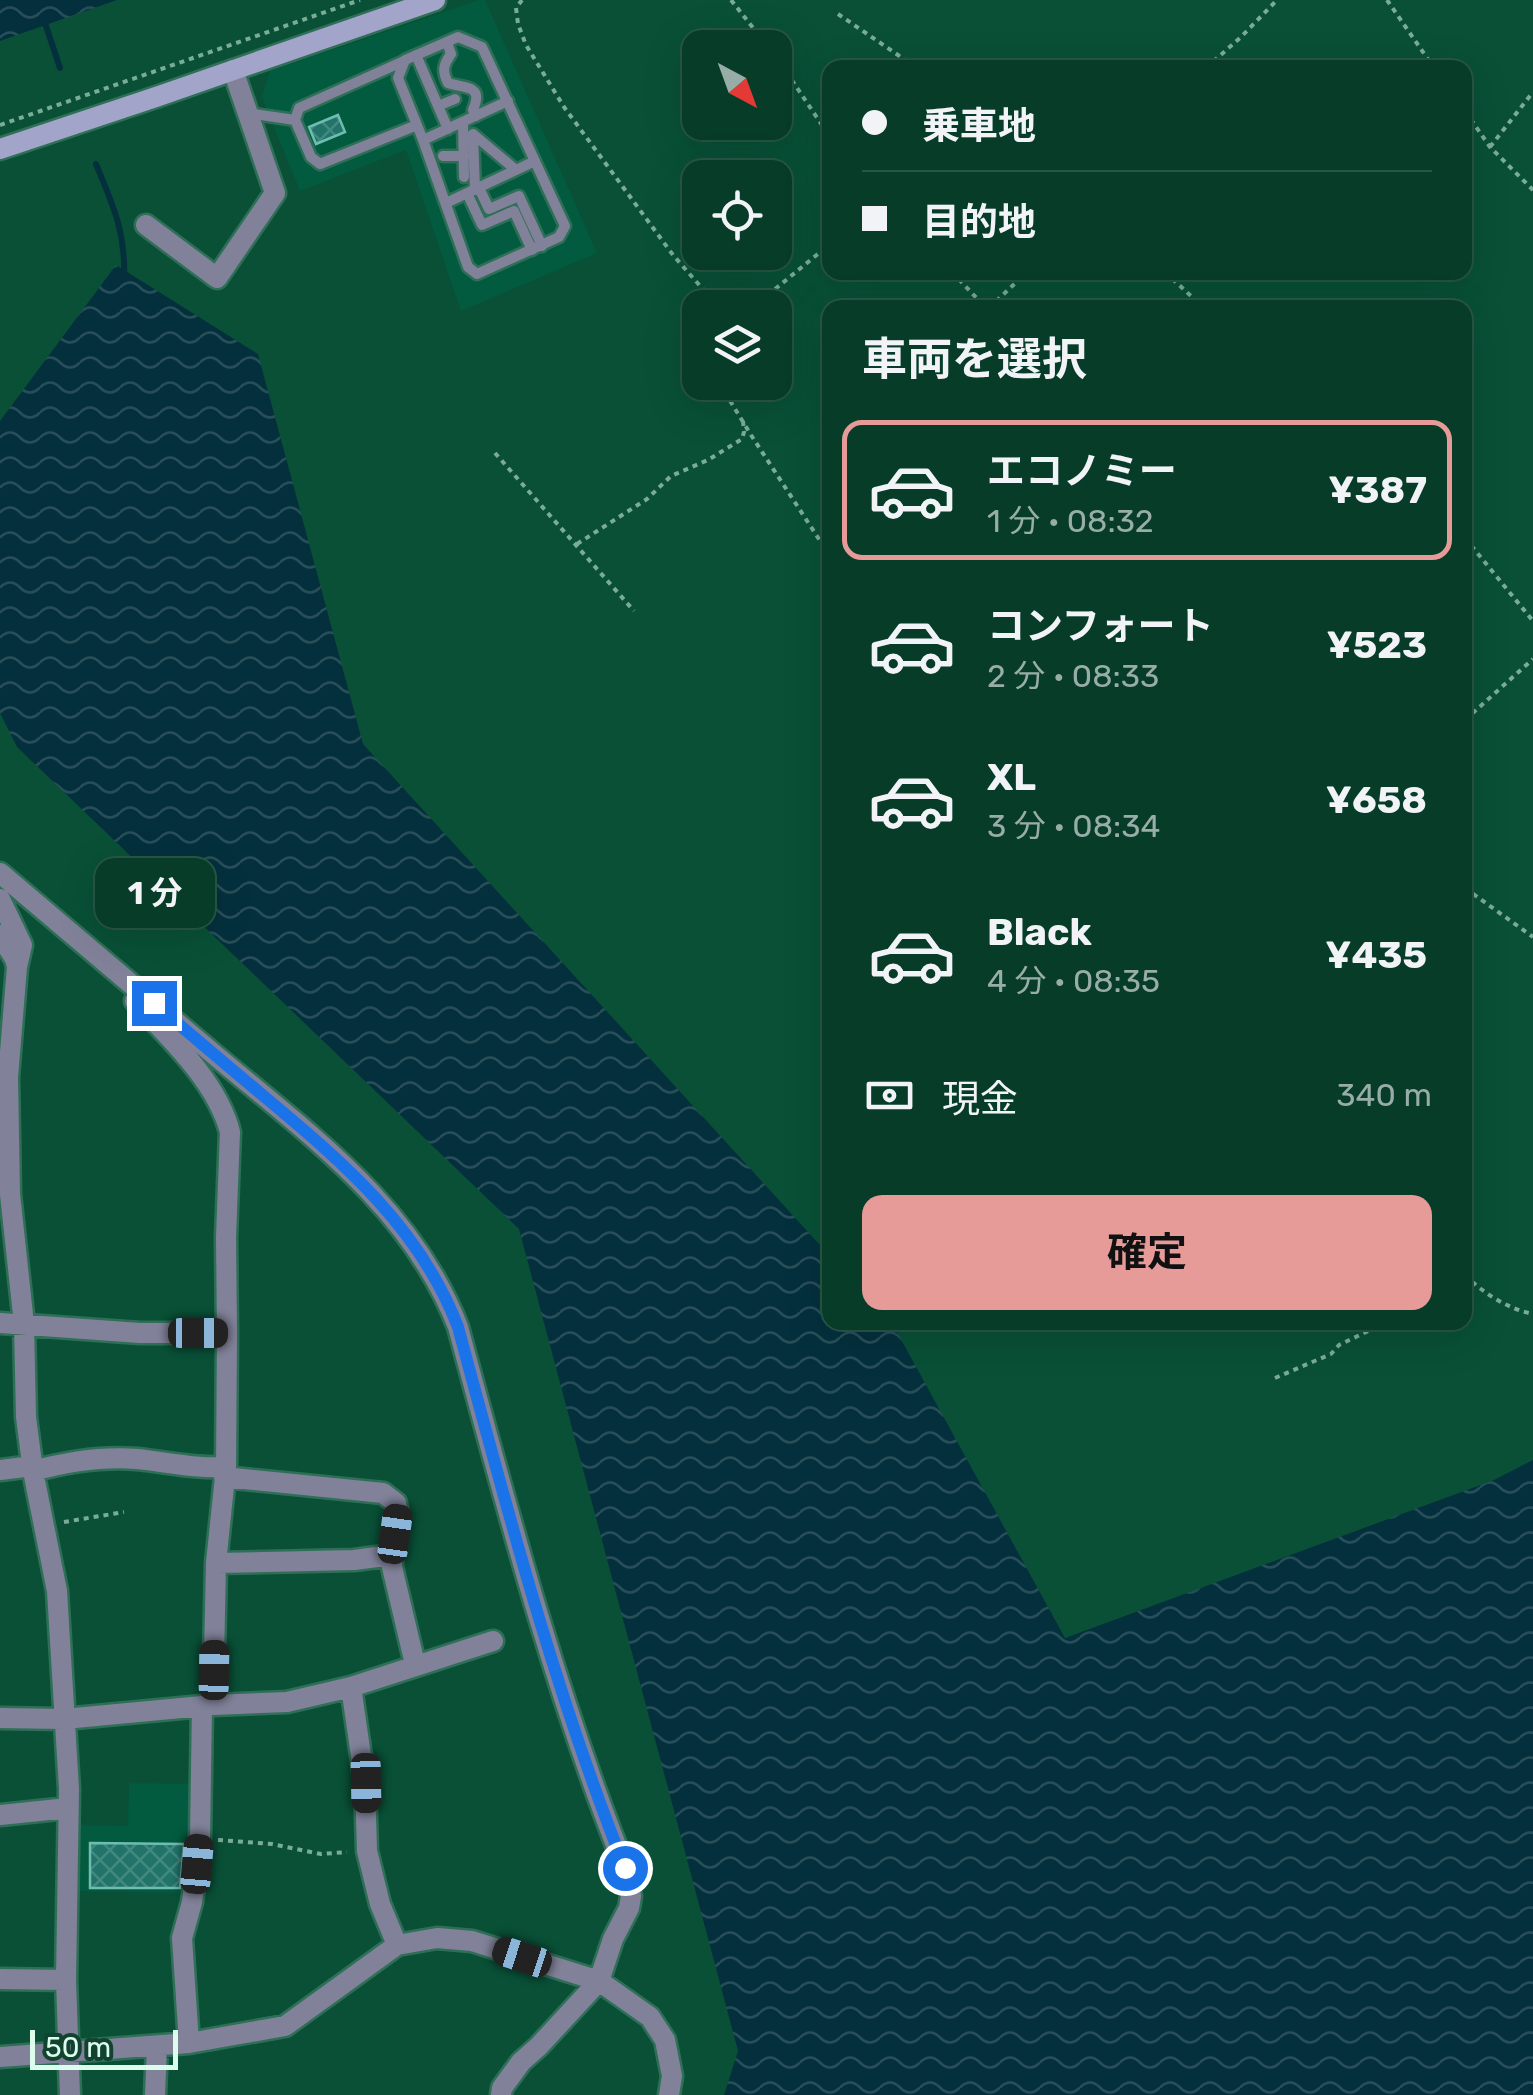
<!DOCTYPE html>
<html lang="ja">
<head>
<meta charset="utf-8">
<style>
  :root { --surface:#073c29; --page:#154735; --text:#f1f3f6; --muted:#98ada8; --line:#285646; --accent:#e69b98 }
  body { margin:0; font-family:Rubik,"Noto Sans JP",sans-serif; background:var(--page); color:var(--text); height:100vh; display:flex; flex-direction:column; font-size:38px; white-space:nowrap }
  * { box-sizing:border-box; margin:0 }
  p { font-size:32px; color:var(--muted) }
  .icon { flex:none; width:55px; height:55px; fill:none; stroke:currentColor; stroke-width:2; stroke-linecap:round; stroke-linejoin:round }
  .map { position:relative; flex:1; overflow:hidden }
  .panel { position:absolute; left:822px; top:300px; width:650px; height:1030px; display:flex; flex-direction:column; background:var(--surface); border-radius:20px; box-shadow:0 10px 40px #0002,0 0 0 2px var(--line) }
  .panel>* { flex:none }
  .hud { position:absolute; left:822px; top:60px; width:650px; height:220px; border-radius:20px; box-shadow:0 10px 40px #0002,0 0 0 2px var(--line); display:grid; align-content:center; height:220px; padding:0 40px; background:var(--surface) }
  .needle { width:65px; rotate:139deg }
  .controls { position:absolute; left:682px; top:30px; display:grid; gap:20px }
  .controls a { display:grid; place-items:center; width:110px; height:110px; border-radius:20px; background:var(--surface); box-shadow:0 10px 40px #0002,0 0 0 2px var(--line); font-size:50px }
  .scale { position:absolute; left:30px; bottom:25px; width:148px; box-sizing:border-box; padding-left:10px; border:5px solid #dcfcec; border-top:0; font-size:28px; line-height:35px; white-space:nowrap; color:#dcfcec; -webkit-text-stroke:8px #124330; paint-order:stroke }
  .end { position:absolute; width:45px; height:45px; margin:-22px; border:12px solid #1a73e8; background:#fff; box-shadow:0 0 0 5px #fff }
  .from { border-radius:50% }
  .bubble { position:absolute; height:70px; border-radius:20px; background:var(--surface); box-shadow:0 10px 40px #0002,0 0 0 2px var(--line); font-size:32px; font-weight:700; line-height:70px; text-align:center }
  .car { position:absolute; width:30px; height:60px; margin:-30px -15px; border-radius:12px; box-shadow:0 0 8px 2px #0007; background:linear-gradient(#222 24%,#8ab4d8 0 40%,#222 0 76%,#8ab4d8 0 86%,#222 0) }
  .hud b { display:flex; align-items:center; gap:35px; height:95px; font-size:38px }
  .hud b+b { border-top:2px solid var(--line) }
  .hud i { width:25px; height:25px; background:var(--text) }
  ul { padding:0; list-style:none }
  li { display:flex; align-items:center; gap:30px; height:140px; margin:0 20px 15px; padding:0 20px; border:5px solid transparent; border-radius:20px }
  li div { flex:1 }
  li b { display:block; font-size:38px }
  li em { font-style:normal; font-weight:700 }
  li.on { border-color:var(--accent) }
  li>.icon { width:90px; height:90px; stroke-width:1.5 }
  h2 { padding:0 40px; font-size:45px; line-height:120px }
  .pay { display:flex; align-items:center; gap:25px; height:110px; padding:0 40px; font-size:38px }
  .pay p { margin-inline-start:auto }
  .button { display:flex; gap:20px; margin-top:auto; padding:20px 40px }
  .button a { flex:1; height:115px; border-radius:20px; background:var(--accent); color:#111; font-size:40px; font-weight:700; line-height:115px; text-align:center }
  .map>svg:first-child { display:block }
  .built { fill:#025b3e }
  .water { fill:url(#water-waves) }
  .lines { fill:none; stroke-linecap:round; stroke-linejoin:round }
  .stream { stroke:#04303d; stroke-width:6 }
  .building { fill:url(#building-cross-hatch); stroke:#6fbcb0; stroke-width:2.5 }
  .lane-casing { stroke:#2f6f58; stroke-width:15 }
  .street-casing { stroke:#2f6f58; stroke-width:25 }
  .secondary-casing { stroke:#2f6f58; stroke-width:25 }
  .path { stroke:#7aac98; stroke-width:4; stroke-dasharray:5 5; stroke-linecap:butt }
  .lane { stroke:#818299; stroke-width:10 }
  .street { stroke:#818299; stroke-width:20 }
  .secondary { stroke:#a2a4c9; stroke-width:20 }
  .route { stroke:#1a73e8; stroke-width:12 }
</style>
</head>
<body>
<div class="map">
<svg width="1533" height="2095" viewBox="0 0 1533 2095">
  <defs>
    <pattern id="water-waves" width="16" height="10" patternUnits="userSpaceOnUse" patternTransform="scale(2.5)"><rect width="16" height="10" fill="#04303d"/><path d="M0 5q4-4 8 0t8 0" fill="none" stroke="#284f59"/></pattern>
    <pattern id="building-cross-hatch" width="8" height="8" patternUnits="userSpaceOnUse" patternTransform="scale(2.5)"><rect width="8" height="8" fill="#22746a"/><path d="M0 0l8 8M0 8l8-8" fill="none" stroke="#42897f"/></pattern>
  </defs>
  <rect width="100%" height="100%" fill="#095037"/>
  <path class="built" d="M479,0H485L597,253L461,311L406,150L300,191L262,97L270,71Z
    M129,1783L193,1784L191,1882L187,1893L76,1891L77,1825L128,1826Z"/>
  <path class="water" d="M0,0H117L0,41Z
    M116,265L258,354L363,744L830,1256V1322L892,1323L1065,1638L1494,1480L1533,1460V2095H724L738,2051L519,1229L17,747L0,713V421Z"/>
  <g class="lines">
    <path class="stream" d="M44,20L60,68
      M96,164C113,205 126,233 124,278"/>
  </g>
  <path class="building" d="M338,115L345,132L316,144L309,127Z
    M90,1843L184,1844L180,1888H90Z"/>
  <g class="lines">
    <g class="lane-casing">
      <path id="lane" d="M458,37L482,47L565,226L559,237L477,274L468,267L423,140L398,78L405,60Z
        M447,42L451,54C443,65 442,71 448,83C465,89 484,84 473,110L476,116
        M416,55L448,129
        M404,61L299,108L295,120L311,157L320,164L417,125
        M438,106L455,99
        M247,113L295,120
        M463,122L464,177
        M423,140L508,101
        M443,156H464
        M479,188L489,209L519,196L542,246
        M475,190L473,134L516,170
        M467,193L482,225L514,211L532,250
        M446,203L535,161"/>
    </g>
    <g class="street-casing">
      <path id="street" d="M146,225L217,278L275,193L233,70
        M0,873C72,934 144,995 216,1056C311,1136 412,1208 458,1327C507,1509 555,1693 625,1868L631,1896L629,1908L613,1939L599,1981L539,2046L521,2062L502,2088L501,2095
        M0,899L22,945L17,967
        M0,935L15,959L17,967L8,1077L10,1194L24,1324L26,1417L33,1471L57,1591L69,1789L66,1980L70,2095
        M135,1001C170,1038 217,1082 230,1132L226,1237L227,1333
        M0,1323L140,1333H227L226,1467L216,1563L213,1705L64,1719L0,1718
        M0,1470L32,1466
        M33,1471C66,1462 102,1456 137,1459C167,1462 196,1469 226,1467
        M392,1555V1567L415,1664
        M216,1563L354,1560L392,1555L398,1515L396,1503L383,1493L224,1477
        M351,1687L365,1783L367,1851L380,1904L397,1945
        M213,1705L287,1702L351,1687L493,1641
        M0,1815L68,1808
        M0,1979L66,1980
        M189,2043L182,1938L192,1902L200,1838L202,1706
        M0,2057L189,2043L285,2026L397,1945L437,1938L472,1941L599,1981L650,2017L665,2040L672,2076L669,2095
        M155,2095L157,2046"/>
    </g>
    <g class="secondary-casing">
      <path id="secondary" d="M0,149L156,97L435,0"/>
    </g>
    <path class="path" d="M522,0L516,8L518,24L526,45L564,107L673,255L708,295L713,308
      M731,0L769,48
      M1387,0L1434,68
      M838,14L917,68
      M775,55L830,137
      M1206,68L1241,37L1277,0
      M1465,111L1490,147L1533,190
      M0,125L360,0
      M1490,147L1533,92
      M952,272L986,308
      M1165,272L1204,308
      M752,308L830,244
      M989,308L1027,272
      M723,382L729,399L751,435L830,556
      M495,453L634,611
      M1465,538L1533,621
      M577,544L647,499L671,476L708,460L742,439L744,432L743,421
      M1465,720L1533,659
      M829,761L830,759
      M1465,888L1533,937
      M1465,1275C1483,1293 1508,1309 1533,1314
      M1275,1378L1331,1354L1339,1345L1387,1322
      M64,1522L124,1512
      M218,1840L272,1844L321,1854L347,1852"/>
    <use href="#lane" class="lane"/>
    <use href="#street" class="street"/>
    <use href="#secondary" class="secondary"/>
  </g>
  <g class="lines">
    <path class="route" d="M154,1003C191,1035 229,1067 266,1098C345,1164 420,1228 458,1327C507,1509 555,1693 625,1868"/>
  </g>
</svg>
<div class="controls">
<a><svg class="needle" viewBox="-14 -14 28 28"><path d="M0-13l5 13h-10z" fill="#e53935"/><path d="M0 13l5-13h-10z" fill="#98ada8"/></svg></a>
<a><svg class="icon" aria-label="locate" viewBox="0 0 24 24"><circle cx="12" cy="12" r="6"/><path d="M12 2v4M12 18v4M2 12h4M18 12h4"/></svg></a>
<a><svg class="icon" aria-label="layers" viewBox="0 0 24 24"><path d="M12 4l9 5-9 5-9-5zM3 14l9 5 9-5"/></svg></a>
</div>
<div class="scale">50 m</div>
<i class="end from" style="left:625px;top:1868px"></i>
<i class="end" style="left:154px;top:1003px"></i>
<div class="bubble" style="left:95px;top:858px;width:120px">1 分</div>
<i class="car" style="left:198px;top:1333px;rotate:90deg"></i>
<i class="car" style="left:395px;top:1534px;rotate:8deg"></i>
<i class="car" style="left:214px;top:1670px;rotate:1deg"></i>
<i class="car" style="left:366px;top:1783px;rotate:179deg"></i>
<i class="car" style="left:197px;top:1864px;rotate:5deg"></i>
<i class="car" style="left:522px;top:1957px;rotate:288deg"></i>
<div class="hud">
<b><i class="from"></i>乗車地</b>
<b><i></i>目的地</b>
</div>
<section class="panel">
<h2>車両を選択</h2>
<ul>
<li class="on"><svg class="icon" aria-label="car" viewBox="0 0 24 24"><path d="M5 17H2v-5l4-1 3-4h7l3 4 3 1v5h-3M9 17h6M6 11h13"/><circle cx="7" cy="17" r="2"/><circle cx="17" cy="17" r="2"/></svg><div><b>エコノミー</b><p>1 分 · 08:32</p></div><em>¥387</em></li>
<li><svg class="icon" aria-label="car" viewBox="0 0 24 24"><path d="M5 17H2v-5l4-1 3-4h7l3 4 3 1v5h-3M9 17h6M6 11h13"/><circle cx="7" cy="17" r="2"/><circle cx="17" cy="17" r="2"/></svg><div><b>コンフォート</b><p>2 分 · 08:33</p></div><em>¥523</em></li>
<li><svg class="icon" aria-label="car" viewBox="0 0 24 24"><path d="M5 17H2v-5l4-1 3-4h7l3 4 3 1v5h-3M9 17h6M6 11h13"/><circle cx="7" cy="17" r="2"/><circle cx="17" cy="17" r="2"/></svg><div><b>XL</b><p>3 分 · 08:34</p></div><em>¥658</em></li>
<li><svg class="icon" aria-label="car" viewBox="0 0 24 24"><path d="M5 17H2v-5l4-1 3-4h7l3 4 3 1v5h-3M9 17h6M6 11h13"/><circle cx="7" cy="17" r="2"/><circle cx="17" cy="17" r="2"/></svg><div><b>Black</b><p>4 分 · 08:35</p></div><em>¥435</em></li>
</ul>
<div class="pay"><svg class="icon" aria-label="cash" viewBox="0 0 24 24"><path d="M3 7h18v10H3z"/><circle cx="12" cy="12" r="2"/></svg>現金<p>340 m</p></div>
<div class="button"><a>確定</a></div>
</section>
</div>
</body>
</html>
